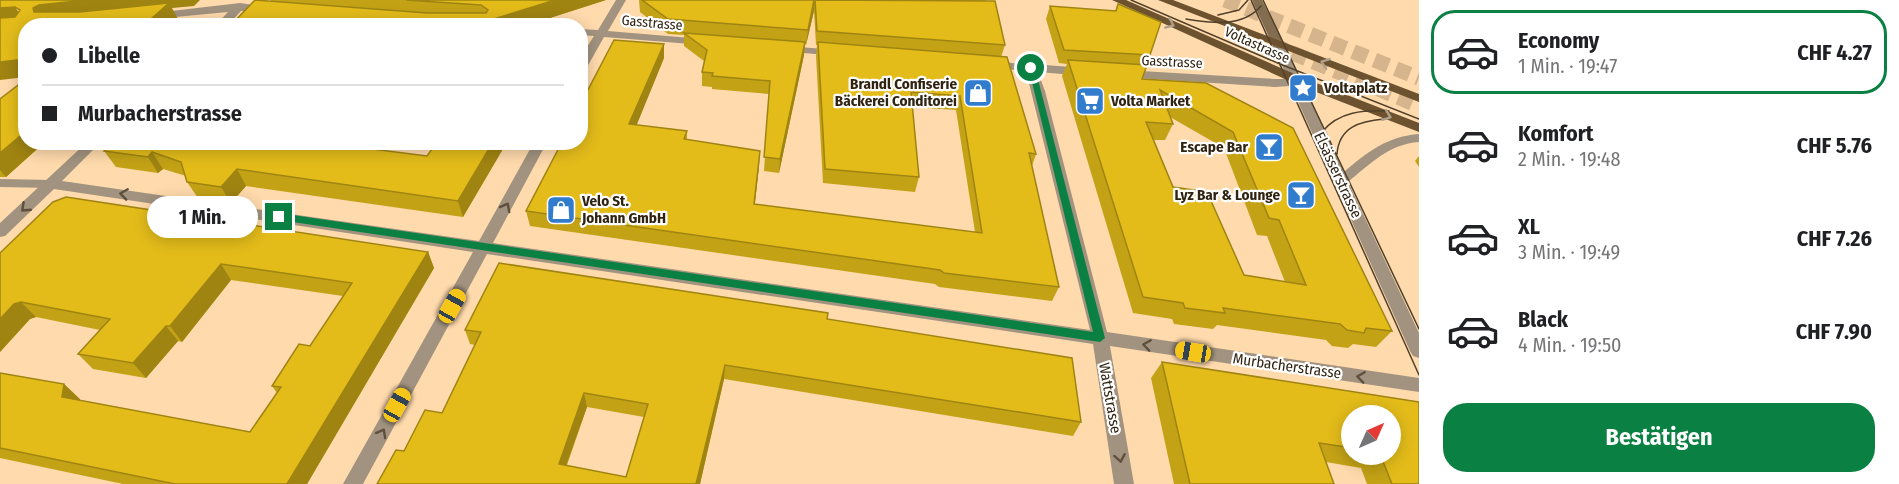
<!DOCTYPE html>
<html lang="de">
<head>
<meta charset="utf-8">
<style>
  :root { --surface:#fff; --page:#f6f6f6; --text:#202124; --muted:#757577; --line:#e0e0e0; --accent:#0b8043 }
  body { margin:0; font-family:"Fira Sans Condensed",sans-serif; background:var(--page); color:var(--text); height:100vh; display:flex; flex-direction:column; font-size:22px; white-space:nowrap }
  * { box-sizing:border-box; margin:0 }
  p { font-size:20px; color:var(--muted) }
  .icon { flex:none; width:33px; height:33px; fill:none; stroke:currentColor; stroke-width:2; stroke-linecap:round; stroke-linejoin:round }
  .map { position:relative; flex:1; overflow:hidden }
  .panel { display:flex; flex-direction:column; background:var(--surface); width:480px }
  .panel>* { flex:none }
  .hud { position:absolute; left:18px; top:18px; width:570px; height:132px; border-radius:24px; box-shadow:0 3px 15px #0003; display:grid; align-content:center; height:132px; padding:0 24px; background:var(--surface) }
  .needle { width:39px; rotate:45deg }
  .fabs { position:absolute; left:1341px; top:405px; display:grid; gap:12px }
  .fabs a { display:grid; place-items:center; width:60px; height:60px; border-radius:50%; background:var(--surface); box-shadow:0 3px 15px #0003; font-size:30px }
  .end { position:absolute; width:27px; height:27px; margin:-14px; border:8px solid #0b8043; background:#fff; box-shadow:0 0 0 3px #fff }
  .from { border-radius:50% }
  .bubble { position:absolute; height:42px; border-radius:21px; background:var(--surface); box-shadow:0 3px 15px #0003; font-size:20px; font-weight:700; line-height:42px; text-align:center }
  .car { position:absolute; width:18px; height:36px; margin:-18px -9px; border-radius:8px; box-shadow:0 0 4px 2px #0007; background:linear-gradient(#f5c518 24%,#345 0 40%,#f5c518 0 76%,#345 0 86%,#f5c518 0) }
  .hud b { display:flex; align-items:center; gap:21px; height:57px; font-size:22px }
  .hud b+b { border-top:2px solid var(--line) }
  .hud i { width:15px; height:15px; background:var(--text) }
  ul { padding:10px 0 0; list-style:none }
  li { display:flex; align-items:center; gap:18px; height:84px; margin:0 12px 9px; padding:0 12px; border:3px solid transparent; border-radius:24px }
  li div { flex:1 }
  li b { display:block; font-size:22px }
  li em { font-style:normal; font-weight:700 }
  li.selected { border-color:var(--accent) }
  li>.icon { width:54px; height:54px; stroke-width:1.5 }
  .cta { display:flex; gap:12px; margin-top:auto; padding:12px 24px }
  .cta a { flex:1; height:69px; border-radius:24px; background:var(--accent); color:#fff; font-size:24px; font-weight:700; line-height:69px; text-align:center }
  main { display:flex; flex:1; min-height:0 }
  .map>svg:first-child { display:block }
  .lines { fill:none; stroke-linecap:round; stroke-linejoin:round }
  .motorway-tunnel { stroke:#d6b58d; stroke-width:15; stroke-dasharray:15 8; stroke-linecap:butt }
  .service { fill:#a29380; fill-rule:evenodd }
  .pedestrian { fill:#a29380; fill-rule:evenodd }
  .minor { fill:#a29380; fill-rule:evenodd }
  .tertiary { fill:#a29380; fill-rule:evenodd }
  .secondary { fill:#836d51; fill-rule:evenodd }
  .primary { fill:#6d522f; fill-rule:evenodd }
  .tram { stroke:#51402a; stroke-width:1.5 }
  .wall { fill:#c3a216; fill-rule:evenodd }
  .shaded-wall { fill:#9f8412 }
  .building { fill:#e3bc1a; stroke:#9f8412; stroke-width:1.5; fill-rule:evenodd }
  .oneway { stroke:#afa08d }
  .oneway2 { stroke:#5e503d }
  .route { fill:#0b8043 }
  .labels { text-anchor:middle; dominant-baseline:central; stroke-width:4.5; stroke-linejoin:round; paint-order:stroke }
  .far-street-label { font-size:14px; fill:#302311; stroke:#fff }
  .poi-label { font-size:15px; font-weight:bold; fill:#302311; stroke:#fff; text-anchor:end }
  .street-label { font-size:15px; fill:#302311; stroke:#fff }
</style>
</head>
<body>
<main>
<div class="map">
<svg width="1419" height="484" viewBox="0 0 1419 484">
  <rect width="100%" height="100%" fill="#ffdaac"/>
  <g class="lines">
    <path class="motorway-tunnel" d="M1225,0L1419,78
      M1271,44L1419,106"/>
    <path class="service" d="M0,179L50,180L56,184L50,188L0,187Z"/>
    <path class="pedestrian" d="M1031,64L1085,68L1091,72L1085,76L1027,71V65Z
      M1124,70L1275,79H1283L1294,74L1300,78L1290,86L1275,87L1120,77L1118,74Z"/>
    <path class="minor" d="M616,0H626L608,31L703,39L709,42L703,45L604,37L586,69L580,72V58L594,36L580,35V29L598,30Z
      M240,3L268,7L273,10L268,13L241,11L227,26H215L228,12L154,19L149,16L154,13Z
      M786,46L837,50L843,53L837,56L782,51L780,49Z
      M990,61L1035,65L1045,91L1107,332L1419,378V392L1110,346L1134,484H1114L1093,344L487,254L363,484H343L473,252L54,189L5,236L0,237V223L87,142H101L62,181L479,241L534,142H547L493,243L1090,330L1026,71L986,67L984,65Z"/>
    <path class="tertiary" d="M1279,43L1285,46L1344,172C1367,152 1388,136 1419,134V142C1389,144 1370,164 1348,182L1419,333V358L1413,356L1410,351L1273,46Z"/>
    <path class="secondary" d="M1252,0H1262L1285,46L1283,48H1275L1273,46Z"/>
    <path class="primary" d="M1112,0H1126L1306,79L1419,123V132L1298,85Z
      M1158,0H1173L1419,94V102Z"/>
    <path class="tram" d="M1131,0L1280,64L1419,119
      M1251,0L1419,375
      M1263,0L1419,329
      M1218,15L1239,10L1248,0
      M1186,19C1212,23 1242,28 1261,6
      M1322,132C1339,111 1364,110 1389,111
      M1337,154C1339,127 1360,121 1384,119"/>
  </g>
  <path class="wall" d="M271,0H606L525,26H230L271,1Z
    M639,0H985L1005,45L1001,57L1036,154L1032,166L1059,287L1052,301L939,287L935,284L530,226L526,211L664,58L636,125L687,131V139L759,166L755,204L975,232L956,110L912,107L919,177L915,192L823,183L816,56L817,45H816L814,11L806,45L805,44L804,55L779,173L764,171L769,94L712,89V87L702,86V72L704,61L684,46V35L668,34L640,12Z
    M1118,4L1150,55L1145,65L1142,79L1206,83L1392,331L1376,347L1353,344L1348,348L1332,346L1326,340L1217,325L1213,329L1174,324L1172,319L1133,313L1062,76L1067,64L1059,63L1046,19L1050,6L1115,11ZM1170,117L1224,148L1257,235L1267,236L1285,282L1244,275L1173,187L1154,140H1165L1173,124Z
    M0,99L26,142H45L6,177H0Z
    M507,142L463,217L246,186L231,203L198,198L187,182L186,176L163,169L158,173L116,167L104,151L368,144L370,149L427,156Z
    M1419,156V167L1415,161Z
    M428,252L434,268L307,484H123L0,458V373L64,384L80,400L250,432L277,393L272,386L310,346L343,296L231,280L182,342L178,341L146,378L93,369L78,354L100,330L36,317L30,319L0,352V253Z
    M827,319L1081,422L1073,436L724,379L700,484H377L404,451L442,413L475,345L470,344L465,330ZM587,407L644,417L626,477L567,465Z
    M1162,362L1419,402V484H1367L1361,468L1326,462L1334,484H1174L1151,378ZM1352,416L1390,454H1352Z"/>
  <path class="shaded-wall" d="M86,0H200L194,6L172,8L178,19L171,26H143L50,21L34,12L33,8L39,5Z
    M555,0H606L525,26H471Z
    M815,0L814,11L806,45L808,30Z
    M15,7L26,23L0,25V8Z
    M805,42L804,55L779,173L780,159Z
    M664,44V58L631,139L629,124Z
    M26,59V77L0,80V62Z
    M26,131V142H45L6,177L0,170V153Z
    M493,142H507L463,217L458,201Z
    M760,151L759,166L753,219L754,204Z
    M152,152L163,169L158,173L148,157Z
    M237,169L246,186L231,203L221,187Z
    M428,252L434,268L307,484H287Z
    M221,264L231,280L182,342L170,326Z
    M21,302L36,317L30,319L0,352V319L14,304Z
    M166,326L178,341L146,378L133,363Z
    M725,365L724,379L700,484H696Z
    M64,384L80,399L78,411L62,397Z
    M584,393L587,407L562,477L559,464Z"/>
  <path class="building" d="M0,0H86L39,5L33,8L34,12H80L169,3L143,26H26V59L0,62V18L15,17L20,10L15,7L0,8Z
    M255,0L427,13H486L488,10L481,5L406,0H555L471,26H230Z
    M642,0H814L808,30L668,19Z
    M815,0L995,1L1005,45L817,31Z
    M1118,4L1161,22L1150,55L1064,50L1050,6L1116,11Z
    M684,33L805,42L780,159L764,157L770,81L712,76L713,73L702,72L707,50Z
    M614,40L664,44L629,124L687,131L684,139L760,151L754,204L982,233L960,96L911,92L919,177L825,169L818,42L1007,57L1036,154L1029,153L1059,287L944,273L940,270L526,211L562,142H580V105Z
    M1068,60L1147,65L1142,79L1206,83L1293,128L1392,331L1366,328L1364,333L1347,330L1340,324L1223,308L1225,313L1185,308L1183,303L1143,297ZM1160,90L1233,132L1269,218L1279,220L1306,285L1244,275L1207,192L1173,187L1146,122L1173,124Z
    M26,79V131L0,153V99Z
    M113,142H354L368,144L364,148L427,156L437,142H493L458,201L237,169L221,187L187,182L181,162L152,152L148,157L104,151Z
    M66,197L428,252L287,484H175L0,448V373L64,384L62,397L250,432L281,387L272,386L299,344L310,346L352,283L221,264L170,326H166L133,363L78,354L110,319L21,302L14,304L0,319V253L53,202Z
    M499,263L828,313L827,319L1072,358L1081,422L725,365L696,484H377L396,450L404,451L425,410L442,413L481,332L465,330ZM584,393L648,404L626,477L559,464Z
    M1162,362L1419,402V484H1392L1380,454H1390V416H1352V448L1319,443L1334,484H1190Z"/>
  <defs><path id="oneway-chevron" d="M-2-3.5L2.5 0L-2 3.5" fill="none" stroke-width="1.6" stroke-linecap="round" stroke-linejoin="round" transform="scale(1.5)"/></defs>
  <g class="oneway">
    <use href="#oneway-chevron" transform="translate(1170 24) rotate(24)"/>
    <use href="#oneway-chevron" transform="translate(1325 63) rotate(-160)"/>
    <use href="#oneway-chevron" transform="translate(1387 116) rotate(21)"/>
  </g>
  <g class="oneway2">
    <use href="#oneway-chevron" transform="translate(124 194) rotate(-172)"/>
    <use href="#oneway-chevron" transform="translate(506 207) rotate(-62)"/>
    <use href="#oneway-chevron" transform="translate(25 208) rotate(137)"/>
    <use href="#oneway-chevron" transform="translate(1147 345) rotate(-172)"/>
    <use href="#oneway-chevron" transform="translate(1361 377) rotate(-172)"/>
    <use href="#oneway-chevron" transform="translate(382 433) rotate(-61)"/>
    <use href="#oneway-chevron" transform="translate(1120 458) rotate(80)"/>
  </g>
  <path class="route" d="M1028,66L1035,68L1105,338L1100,342L279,220L275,217L279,213L1093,332Z"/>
  <defs>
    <g id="sight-square" transform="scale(1.5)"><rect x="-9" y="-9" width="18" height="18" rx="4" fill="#317ccd" stroke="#fff"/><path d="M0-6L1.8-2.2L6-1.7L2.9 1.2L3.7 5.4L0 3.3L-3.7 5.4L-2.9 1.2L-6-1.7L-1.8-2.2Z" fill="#fff"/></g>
    <g id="shop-square" transform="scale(1.5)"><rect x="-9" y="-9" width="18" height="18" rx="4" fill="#317ccd" stroke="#fff"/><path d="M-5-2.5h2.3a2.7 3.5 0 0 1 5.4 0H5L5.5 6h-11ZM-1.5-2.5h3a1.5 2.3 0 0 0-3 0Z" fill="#fff"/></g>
    <g id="supermarket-square" transform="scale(1.5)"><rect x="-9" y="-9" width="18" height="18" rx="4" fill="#317ccd" stroke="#fff"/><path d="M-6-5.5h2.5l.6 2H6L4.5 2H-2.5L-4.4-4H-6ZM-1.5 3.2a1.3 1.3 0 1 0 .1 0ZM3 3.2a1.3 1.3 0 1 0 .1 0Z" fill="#fff"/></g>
    <g id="bar-square" transform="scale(1.5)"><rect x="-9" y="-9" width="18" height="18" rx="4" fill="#317ccd" stroke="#fff"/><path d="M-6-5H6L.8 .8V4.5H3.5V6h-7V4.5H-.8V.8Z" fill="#fff"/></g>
  </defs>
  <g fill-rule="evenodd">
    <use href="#sight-square" x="1303" y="88"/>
    <use href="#shop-square" x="978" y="93"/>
    <use href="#supermarket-square" x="1090" y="101"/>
    <use href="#bar-square" x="1269" y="147"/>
    <use href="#bar-square" x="1301" y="195"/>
    <use href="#shop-square" x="561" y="210"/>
  </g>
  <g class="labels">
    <g class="far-street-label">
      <text transform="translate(652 23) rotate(5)">Gasstrasse</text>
      <text transform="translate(1257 45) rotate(24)">Voltastrasse</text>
      <text transform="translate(1172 62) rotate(3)">Gasstrasse</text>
    </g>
    <g class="poi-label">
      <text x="957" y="84">Brandl Confiserie<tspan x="957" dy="17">Bäckerei Conditorei</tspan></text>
      <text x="1324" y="88" text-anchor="start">Voltaplatz</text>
      <text x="1111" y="101" text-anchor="start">Volta Market</text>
      <text x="1248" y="147">Escape Bar</text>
      <text x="1280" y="195">Lyz Bar &amp; Lounge</text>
      <text x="582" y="201" text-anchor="start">Velo St.<tspan x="582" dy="17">Johann GmbH</tspan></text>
    </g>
    <g class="street-label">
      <text transform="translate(1338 175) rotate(65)">Elsässerstrasse</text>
      <text transform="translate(1287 366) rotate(8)">Murbacherstrasse</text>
      <text transform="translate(1110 398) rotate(80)">Wattstrasse</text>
    </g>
  </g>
</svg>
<div class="fabs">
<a><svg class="needle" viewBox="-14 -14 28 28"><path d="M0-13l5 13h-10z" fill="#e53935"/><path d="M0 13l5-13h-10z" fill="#757577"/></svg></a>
</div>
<i class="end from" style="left:1031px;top:68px"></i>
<i class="end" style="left:279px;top:217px"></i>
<div class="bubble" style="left:147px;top:196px;width:111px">1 Min.</div>
<i class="car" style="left:452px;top:306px;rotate:29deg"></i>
<i class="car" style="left:1193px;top:352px;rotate:279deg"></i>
<i class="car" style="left:397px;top:405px;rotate:29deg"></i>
<div class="hud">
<b><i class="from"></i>Libelle</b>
<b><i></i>Murbacherstrasse</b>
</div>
</div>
<section class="panel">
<ul>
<li class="selected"><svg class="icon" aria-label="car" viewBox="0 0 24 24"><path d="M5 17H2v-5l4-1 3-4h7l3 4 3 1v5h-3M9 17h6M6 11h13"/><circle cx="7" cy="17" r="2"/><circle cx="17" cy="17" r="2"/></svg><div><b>Economy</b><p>1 Min. · 19:47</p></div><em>CHF 4.27</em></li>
<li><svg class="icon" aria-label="car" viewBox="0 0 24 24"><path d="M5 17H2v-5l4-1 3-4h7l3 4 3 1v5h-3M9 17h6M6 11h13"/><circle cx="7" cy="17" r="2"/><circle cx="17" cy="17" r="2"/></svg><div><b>Komfort</b><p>2 Min. · 19:48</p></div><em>CHF 5.76</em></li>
<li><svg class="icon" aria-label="car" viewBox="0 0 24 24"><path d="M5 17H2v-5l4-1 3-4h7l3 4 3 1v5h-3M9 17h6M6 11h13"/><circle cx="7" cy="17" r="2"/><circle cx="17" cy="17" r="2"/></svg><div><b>XL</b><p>3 Min. · 19:49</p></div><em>CHF 7.26</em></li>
<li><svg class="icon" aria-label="car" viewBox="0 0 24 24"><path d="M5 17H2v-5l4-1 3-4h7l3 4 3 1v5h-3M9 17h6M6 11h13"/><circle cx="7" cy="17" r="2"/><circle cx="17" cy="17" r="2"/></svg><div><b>Black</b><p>4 Min. · 19:50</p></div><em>CHF 7.90</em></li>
</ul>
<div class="cta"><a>Bestätigen</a></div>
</section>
</main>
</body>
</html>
